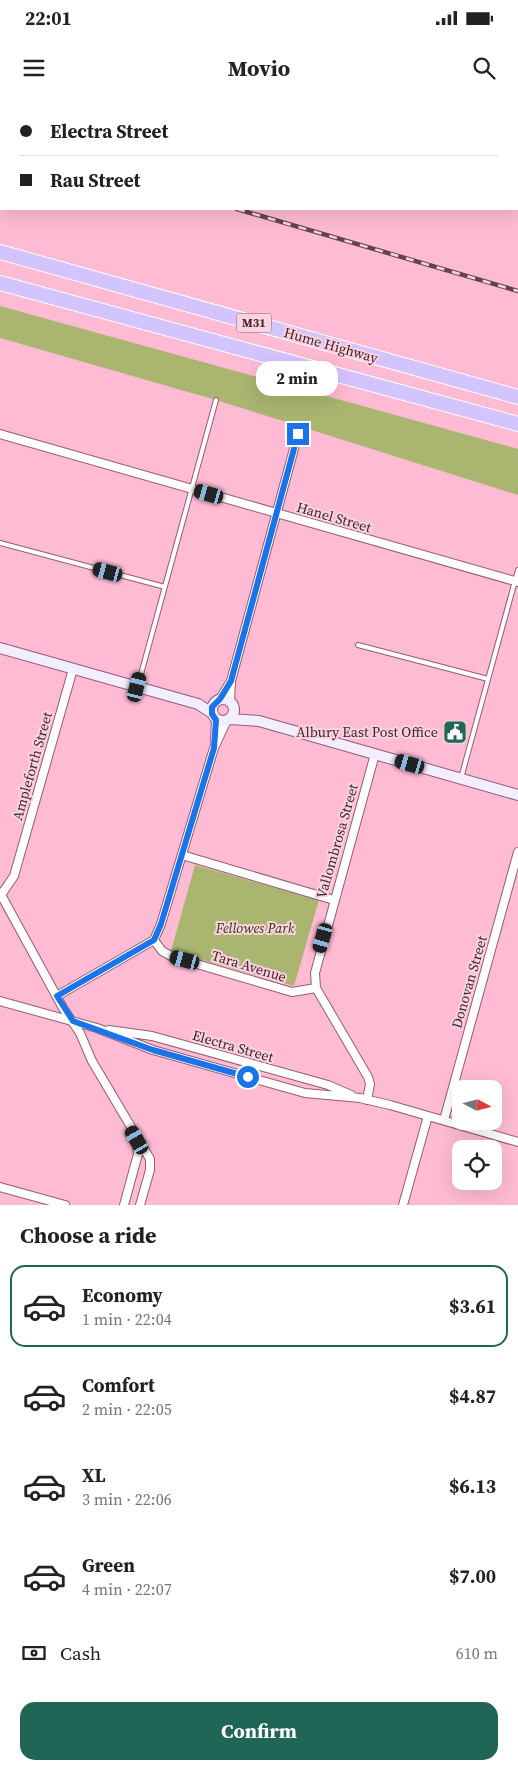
<!DOCTYPE html>
<html lang="en">
<head>
<meta charset="utf-8">
<style>
  :root { --surface:#fff; --page:#f6f6f6; --text:#222; --muted:#767676; --line:#e0e0e0; --accent:#206556 }
  body { margin:0; font-family:"Source Serif 4",serif; background:var(--page); color:var(--text); height:100vh; display:flex; flex-direction:column; font-size:19px; white-space:nowrap }
  * { box-sizing:border-box; margin:0 }
  p { font-size:16px; color:var(--muted) }
  .icon { flex:none; width:28px; height:28px; fill:none; stroke:currentColor; stroke-width:2; stroke-linecap:round; stroke-linejoin:round }
  .map { position:relative; height:1105px; overflow:hidden }
  .drawer { display:flex; flex-direction:column; background:var(--surface); flex:1 }
  .drawer>* { flex:none }
  .top-card { position:absolute; left:0px; top:0px; width:519px; height:110px; box-shadow:0 5px 20px #0002; display:grid; align-content:center; height:110px; padding:0 20px; background:var(--surface) }
  .needle { width:32px; rotate:97deg }
  .fabs { position:absolute; left:452px; top:980px; display:grid; gap:10px }
  .fabs a { display:grid; place-items:center; width:50px; height:50px; border-radius:10px; background:var(--surface); box-shadow:0 5px 20px #0002; font-size:25px }
  .end { position:absolute; width:22px; height:22px; margin:-11px; border:6px solid #1a73e8; background:#fff; box-shadow:0 0 0 2px #fff }
  .from { border-radius:50% }
  .bubble { position:absolute; height:35px; border-radius:15px; background:var(--surface); box-shadow:0 5px 20px #0002; font-size:16px; font-weight:700; line-height:35px; text-align:center }
  .car { position:absolute; width:15px; height:30px; margin:-15px -8px; border-radius:6px; box-shadow:0 0 4px 1px #0007; background:linear-gradient(#222 24%,#8ab4d8 0 40%,#222 0 76%,#8ab4d8 0 86%,#222 0) }
  .top-card b { display:flex; align-items:center; gap:18px; height:48px; font-size:19px }
  .top-card b+b { border-top:1px solid var(--line) }
  .top-card i { width:12px; height:12px; background:var(--text) }
  ul { padding:0; list-style:none }
  li { display:flex; align-items:center; gap:15px; height:82px; margin:0 10px 8px; padding:0 10px; border:2px solid transparent; border-radius:15px }
  li div { flex:1 }
  li b { display:block; font-size:19px }
  li em { font-style:normal; font-weight:700 }
  li.current { border-color:var(--accent) }
  li>.icon { width:45px; height:45px; stroke-width:1.5 }
  h2 { padding:0 20px; font-size:22px; line-height:60px }
  .pay { display:flex; align-items:center; gap:12px; height:55px; padding:0 20px; font-size:19px }
  .pay p { margin-inline-start:auto }
  .primary-button { display:flex; gap:10px; margin-top:auto; padding:10px 20px }
  .primary-button a { flex:1; height:58px; border-radius:15px; background:var(--accent); color:#fff; font-size:20px; font-weight:700; line-height:58px; text-align:center }
  .status { display:flex; justify-content:space-between; align-items:center; height:35px; padding:0 25px; background:var(--surface); direction:ltr }
  .status svg { height:14px; fill:currentColor }
  header { display:flex; justify-content:space-between; align-items:center; height:65px; padding:0 20px; background:var(--surface); font-size:22px; font-weight:700 }
  .map>svg:first-child { display:block }
  .green { fill:#aab570 }
  .lines { fill:none; stroke-linecap:round; stroke-linejoin:round }
  .lane-casing { stroke:#965b71; stroke-width:6 }
  .street-casing { stroke:#965b71; stroke-width:10 }
  .secondary-casing { stroke:#965b71; stroke-width:12 }
  .primary-casing { stroke:#fff; stroke-width:14 }
  .highway-casing { stroke:#fff; stroke-width:16 }
  .lane { stroke:#fff; stroke-width:4 }
  .street { stroke:#fff; stroke-width:8 }
  .secondary { stroke:#f2edff; stroke-width:10 }
  .primary { stroke:#e5dcfe; stroke-width:11 }
  .highway { stroke:#d3c4fe; stroke-width:14 }
  .rail-casing { stroke:#65424f; stroke-width:4.5 }
  .rail { stroke:#fbd2df; stroke-width:2.5; stroke-dasharray:8; stroke-linecap:butt }
  .route { stroke:#1a73e8; stroke-width:6 }
  .labels { text-anchor:middle; dominant-baseline:central; stroke-width:4; stroke-linejoin:round; paint-order:stroke }
  .shield { fill:#fbd2df; stroke:#775964; stroke-width:1 }
  .shield-label { font-size:12px; font-weight:bold; fill:#3f252f }
  .street-label { font-size:14px; fill:#3f252f; stroke:#fbd2df }
  .poi-label { font-size:14px; fill:#3f252f; stroke:#fbd2df; text-anchor:end }
  .park-label { font-size:14px; font-style:italic; fill:#32370c; stroke:#fbd2df }
</style>
</head>
<body>
<div class="status"><b>22:01</b><svg viewBox="0 0 49 12"><path d="M0 12V9h3v3zM5 12V6h3v6zM10 12V3h3v9zM15 12V0h3v12zM26 1h20v11H26zM47 4h2v5h-2z"/></svg></div>
<header><svg class="icon" aria-label="menu" viewBox="0 0 24 24"><path d="M4 6h16M4 12h16M4 18h16"/></svg>Movio<svg class="icon" aria-label="search" viewBox="0 0 24 24"><circle cx="10" cy="10" r="6"/><path d="M15 15l6 6"/></svg></header>
<div class="map">
<svg width="518" height="1105" viewBox="0 0 518 1105">
  <rect width="100%" height="100%" fill="#febbd3"/>
  <path class="green" d="M0,206L518,349V395L216,300L0,238Z
    M195,765L319,800L294,886L171,851Z"/>
  <g class="lines">
    <g class="lane-casing">
      <path id="lane" d="M0,443L165,487
        M358,545L488,579
        M138,585L216,300
        M461,678L518,470"/>
    </g>
    <g class="street-casing">
      <path id="street" d="M0,334L518,482
        M220,599L229,584
        M230,601L231,581L298,334
        M215,641L216,619
        M182,755L334,800
        M0,793L63,908L80,933L92,961L150,1059V1070L140,1105
        M1,795L14,776L73,569
        M154,840L162,851L173,857L292,892L316,888
        M57,896L154,840L161,824L214,648L226,622
        M0,901L97,928L153,950L305,993L360,998L390,1005L518,1042
        M109,930L152,936L328,985L351,995
        M367,1000L370,984L368,977L316,888L315,873L375,654
        M444,1020L518,752
        M0,1087L65,1105
        M124,1105L138,1054L137,1042
        M403,1105L428,1016"/>
    </g>
    <g class="secondary-casing">
      <path id="secondary" d="M0,548L198,604L212,613
        M212 610a11 11 0 1 1 22 0a11 11 0 1 1-22 0Z
        M230,619L259,621L518,695"/>
    </g>
    <g class="primary-casing">
      <path id="primary" d="M496,0L499,1"/>
    </g>
    <g class="highway-casing">
      <path id="highway" d="M0,152L518,297
        M0,183L518,324"/>
    </g>
    <use href="#lane" class="lane"/>
    <use href="#street" class="street"/>
    <use href="#secondary" class="secondary"/>
    <use href="#primary" class="primary"/>
    <use href="#highway" class="highway"/>
    <g class="rail-casing">
      <path id="rail" d="M0,40H1
        M237,109L518,191"/>
    </g>
    <use href="#rail" class="rail"/>
  </g>
  <g class="lines">
    <path class="route" d="M248,977L153,950L73,921L57,896L154,840L161,824L214,648L216,620L212,614V607L220,599L231,581L298,334"/>
  </g>
  <defs>
    <g id="civic-square" transform="scale(1.25)"><rect x="-9" y="-9" width="18" height="18" rx="4" fill="#206556" stroke="#fbd2df"/><path d="M-.6-6.5H3V-4.5H.6V-3L4-1V1h2V6H-6V1h2V-1L-.6-3ZM-1.2 2.5V6h2.4V2.5Z" fill="#fff"/></g>
  </defs>
  <g fill-rule="evenodd">
    <use href="#civic-square" x="455" y="632"/>
  </g>
  <g class="labels">
    <rect class="shield" x="236.5" y="213.5" width="35" height="19" rx="4"/>
    <g class="shield-label">
      <text x="254" y="223">M31</text>
    </g>
    <g class="street-label">
      <text transform="translate(331 245) rotate(16)">Hume Highway</text>
      <text transform="translate(334 417) rotate(16)">Hanel Street</text>
      <text transform="translate(32 666) rotate(-74)">Ampleforth Street</text>
      <text transform="translate(337 741) rotate(-74)">Vallombrosa Street</text>
      <text transform="translate(249 866) rotate(17)">Tara Avenue</text>
      <text transform="translate(469 882) rotate(-74)">Donovan Street</text>
      <text transform="translate(233 946) rotate(16)">Electra Street</text>
    </g>
    <g class="poi-label">
      <text x="438" y="632">Albury East Post Office</text>
    </g>
    <g class="park-label">
      <text x="255" y="828">Fellowes Park</text>
    </g>
  </g>
</svg>
<div class="fabs">
<a><svg class="needle" viewBox="-14 -14 28 28"><path d="M0-13l5 13h-10z" fill="#e53935"/><path d="M0 13l5-13h-10z" fill="#767676"/></svg></a>
<a><svg class="icon" aria-label="locate" viewBox="0 0 24 24"><circle cx="12" cy="12" r="6"/><path d="M12 2v4M12 18v4M2 12h4M18 12h4"/></svg></a>
</div>
<i class="end from" style="left:248px;top:977px"></i>
<i class="end" style="left:298px;top:334px"></i>
<div class="bubble" style="left:256px;top:261px;width:82px">2 min</div>
<i class="car" style="left:209px;top:394px;rotate:286deg"></i>
<i class="car" style="left:108px;top:472px;rotate:285deg"></i>
<i class="car" style="left:137px;top:587px;rotate:14deg"></i>
<i class="car" style="left:410px;top:664px;rotate:286deg"></i>
<i class="car" style="left:323px;top:838px;rotate:196deg"></i>
<i class="car" style="left:185px;top:860px;rotate:285deg"></i>
<i class="car" style="left:137px;top:1040px;rotate:330deg"></i>
<div class="top-card">
<b><i class="from"></i>Electra Street</b>
<b><i></i>Rau Street</b>
</div>
</div>
<section class="drawer">
<h2>Choose a ride</h2>
<ul>
<li class="current"><svg class="icon" aria-label="car" viewBox="0 0 24 24"><path d="M5 17H2v-5l4-1 3-4h7l3 4 3 1v5h-3M9 17h6M6 11h13"/><circle cx="7" cy="17" r="2"/><circle cx="17" cy="17" r="2"/></svg><div><b>Economy</b><p>1 min · 22:04</p></div><em>$3.61</em></li>
<li><svg class="icon" aria-label="car" viewBox="0 0 24 24"><path d="M5 17H2v-5l4-1 3-4h7l3 4 3 1v5h-3M9 17h6M6 11h13"/><circle cx="7" cy="17" r="2"/><circle cx="17" cy="17" r="2"/></svg><div><b>Comfort</b><p>2 min · 22:05</p></div><em>$4.87</em></li>
<li><svg class="icon" aria-label="car" viewBox="0 0 24 24"><path d="M5 17H2v-5l4-1 3-4h7l3 4 3 1v5h-3M9 17h6M6 11h13"/><circle cx="7" cy="17" r="2"/><circle cx="17" cy="17" r="2"/></svg><div><b>XL</b><p>3 min · 22:06</p></div><em>$6.13</em></li>
<li><svg class="icon" aria-label="car" viewBox="0 0 24 24"><path d="M5 17H2v-5l4-1 3-4h7l3 4 3 1v5h-3M9 17h6M6 11h13"/><circle cx="7" cy="17" r="2"/><circle cx="17" cy="17" r="2"/></svg><div><b>Green</b><p>4 min · 22:07</p></div><em>$7.00</em></li>
</ul>
<div class="pay"><svg class="icon" aria-label="cash" viewBox="0 0 24 24"><path d="M3 7h18v10H3z"/><circle cx="12" cy="12" r="2"/></svg>Cash<p>610 m</p></div>
<div class="primary-button"><a>Confirm</a></div>
</section>
</body>
</html>
